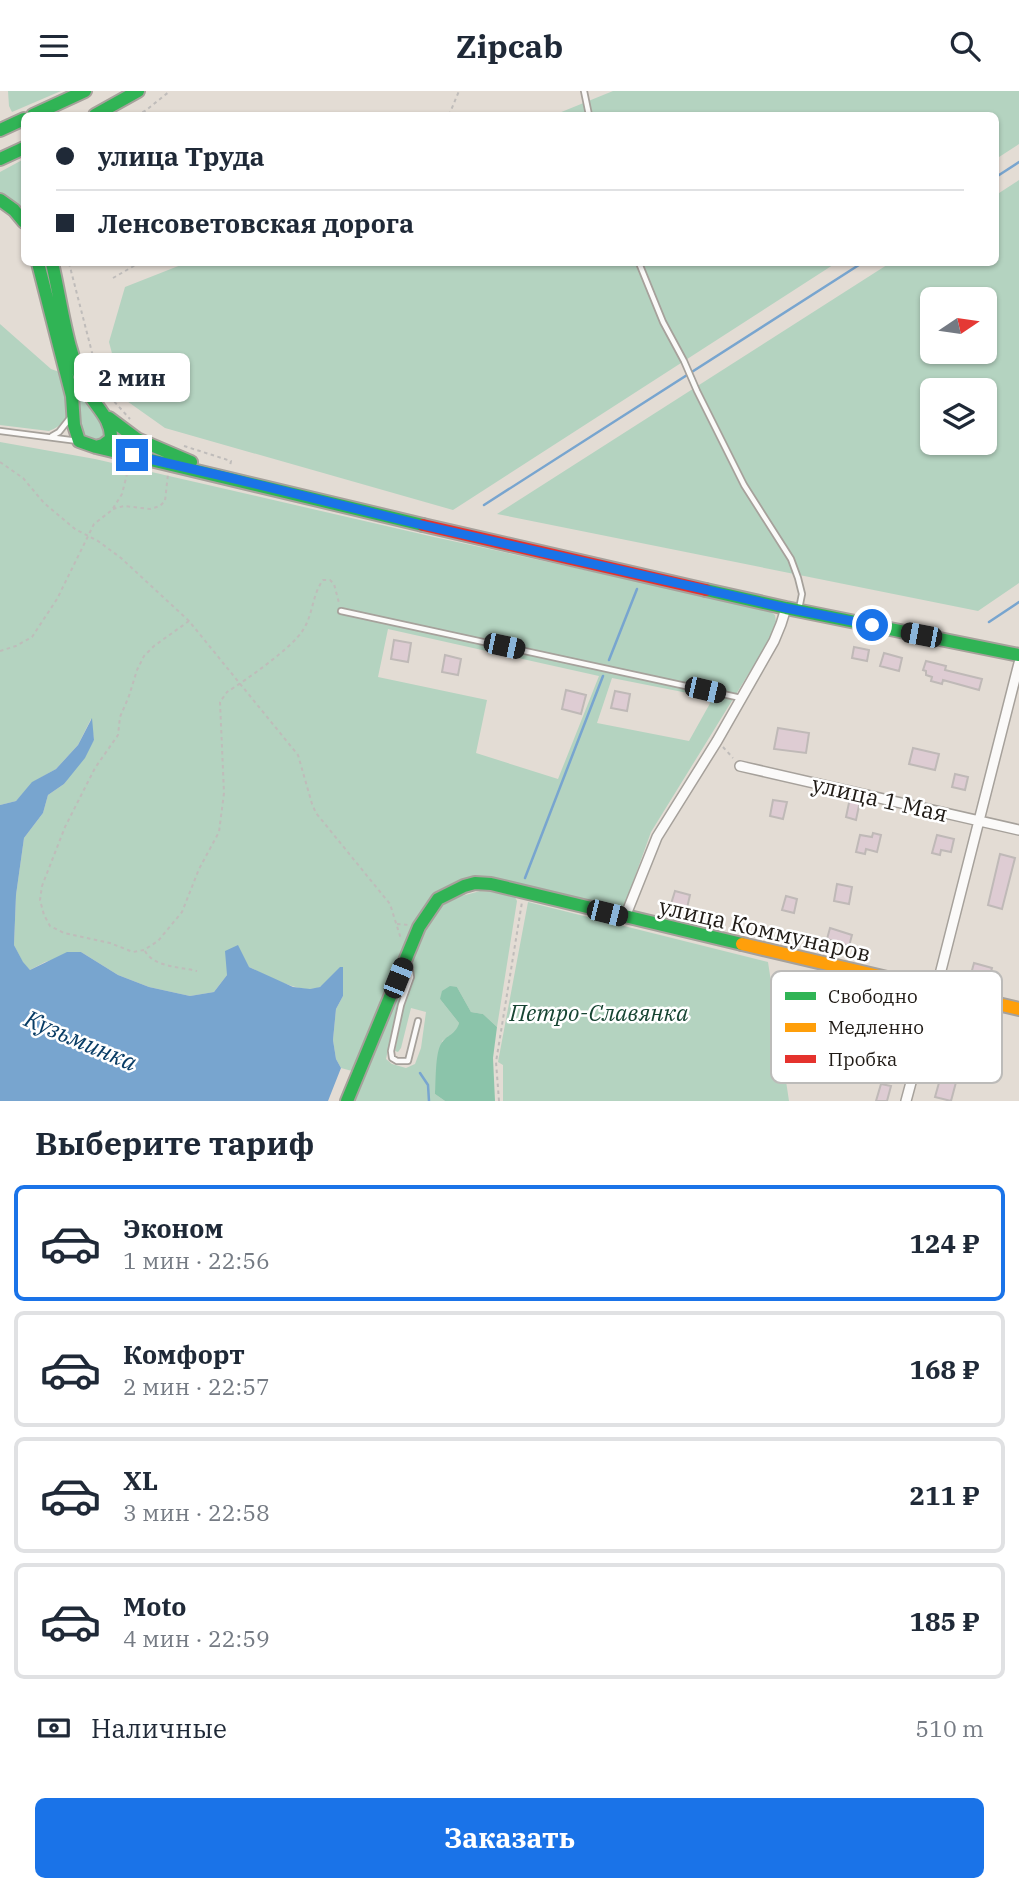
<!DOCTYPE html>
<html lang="ru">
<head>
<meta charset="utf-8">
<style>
  :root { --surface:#fff; --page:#f6f6f7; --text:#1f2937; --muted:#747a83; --line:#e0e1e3; --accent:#1a73e8 }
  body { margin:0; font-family:"IBM Plex Serif",serif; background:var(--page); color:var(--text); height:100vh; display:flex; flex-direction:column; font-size:26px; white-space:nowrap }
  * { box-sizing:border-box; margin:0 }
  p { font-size:23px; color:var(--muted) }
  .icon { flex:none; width:38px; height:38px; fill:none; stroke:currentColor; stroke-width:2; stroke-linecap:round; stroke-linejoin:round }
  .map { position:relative; height:1010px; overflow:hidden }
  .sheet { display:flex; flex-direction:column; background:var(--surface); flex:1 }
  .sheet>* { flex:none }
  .guide { position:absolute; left:21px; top:21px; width:978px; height:154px; border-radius:10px; box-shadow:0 2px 5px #0004; display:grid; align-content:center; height:154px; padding:0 35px; background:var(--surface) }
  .needle { width:46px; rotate:77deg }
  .buttons { position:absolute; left:920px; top:196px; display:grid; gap:14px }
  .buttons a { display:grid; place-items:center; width:77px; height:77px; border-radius:10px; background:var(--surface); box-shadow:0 2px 5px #0004; font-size:35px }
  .end { position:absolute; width:32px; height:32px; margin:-16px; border:9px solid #1a73e8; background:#fff; box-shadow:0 0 0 4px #fff }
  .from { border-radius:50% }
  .bubble { position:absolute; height:49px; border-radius:10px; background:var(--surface); box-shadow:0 2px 5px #0004; font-size:23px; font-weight:700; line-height:49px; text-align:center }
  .car { position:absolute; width:21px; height:42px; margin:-21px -10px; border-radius:9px; box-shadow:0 0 5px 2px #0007; background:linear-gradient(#222 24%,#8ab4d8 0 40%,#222 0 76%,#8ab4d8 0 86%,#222 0) }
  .guide b { display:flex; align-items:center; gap:24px; height:66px; font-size:26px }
  .guide b+b { border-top:2px solid var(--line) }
  .guide i { width:18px; height:18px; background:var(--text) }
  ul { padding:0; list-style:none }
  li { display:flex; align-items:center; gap:21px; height:116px; margin:0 14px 10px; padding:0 21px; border:4px solid var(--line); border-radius:10px }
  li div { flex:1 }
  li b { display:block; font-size:26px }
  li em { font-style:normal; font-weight:700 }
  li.current { border-color:var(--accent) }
  li>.icon { width:63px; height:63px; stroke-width:1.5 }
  h2 { padding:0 35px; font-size:32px; line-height:84px }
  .pay { display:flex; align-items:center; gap:18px; height:77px; padding:0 35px; font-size:26px }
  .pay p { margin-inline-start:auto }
  .cta { display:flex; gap:14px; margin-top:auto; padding:14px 35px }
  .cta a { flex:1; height:80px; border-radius:10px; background:var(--accent); color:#fff; font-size:28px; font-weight:700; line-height:80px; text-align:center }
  header { display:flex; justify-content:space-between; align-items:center; height:91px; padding:0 35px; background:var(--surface); font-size:32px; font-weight:700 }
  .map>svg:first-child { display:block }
  .green { fill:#b4d3c0; fill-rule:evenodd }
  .forest { fill:#8bc4aa }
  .water { fill:#78a5cf }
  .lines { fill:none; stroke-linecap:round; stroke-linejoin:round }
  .stream { stroke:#78a5cf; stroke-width:2.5 }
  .building { fill:#deccd3; stroke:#bfb9b7; stroke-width:2 }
  .lane-casing { stroke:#a6a19b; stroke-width:8 }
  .street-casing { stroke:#a6a19b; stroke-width:12 }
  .fast-casing { stroke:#a6a19b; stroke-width:16 }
  .slow-casing { stroke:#a6a19b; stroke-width:16 }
  .jam-casing { stroke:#a6a19b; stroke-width:16 }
  .path { stroke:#bfbcba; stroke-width:2; stroke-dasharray:3.5 3.5; stroke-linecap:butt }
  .lane { stroke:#fbfaf9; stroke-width:4.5 }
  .street { stroke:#fbfaf9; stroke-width:9 }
  .fast { stroke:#30b455; stroke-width:12 }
  .slow { stroke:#ff9f0a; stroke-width:12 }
  .jam { stroke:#e5322d; stroke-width:12 }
  .route { stroke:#1a73e8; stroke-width:9 }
  .labels { text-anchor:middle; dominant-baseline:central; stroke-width:5; stroke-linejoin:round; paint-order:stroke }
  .street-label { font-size:23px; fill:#201b16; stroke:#fff }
  .park-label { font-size:23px; font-style:italic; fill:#174533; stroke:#fff }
  .water-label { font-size:24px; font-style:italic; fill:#083c65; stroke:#fff }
  .key { fill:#fff; stroke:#bcbbb9; stroke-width:2 }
  .key-label { font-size:19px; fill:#201b16 }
</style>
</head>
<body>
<header><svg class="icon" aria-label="menu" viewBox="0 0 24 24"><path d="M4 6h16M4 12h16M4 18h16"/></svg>Zipcab<svg class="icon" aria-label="search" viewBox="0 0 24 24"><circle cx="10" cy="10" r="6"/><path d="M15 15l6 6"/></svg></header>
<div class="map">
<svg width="1019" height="1010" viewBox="0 0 1019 1010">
  <rect width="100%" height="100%" fill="#e3dcd4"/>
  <path class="green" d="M8,0H61L12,21L9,15Z
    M613,0H1019V53L996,68V24H554Z
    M24,68V124L0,105V81Z
    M1019,89V492L978,520L497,423L890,172H996V104ZM933,208H985V261H933ZM933,299H985V352H933Z
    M186,172H836L453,419L165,337L124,308L109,251L125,196Z
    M0,233L51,278L62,282C67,304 78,329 49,340L0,334Z
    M76,285L85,307L110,339V342L101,349L82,345L80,338L79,308L74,287Z
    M0,351L95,368L434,446L768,519L775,524L776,531L767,553L651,741L624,816L618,819L612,820L485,786L463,790L436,803L424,816L415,832L404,862L352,980L341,977L336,968L333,949L336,918L343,905V876C336,882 330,890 322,895C304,906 266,884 249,876L227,884L214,901L190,905L149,896L118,884L81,861L45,871L30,879L23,872L14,854L16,804L24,747L43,722L48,704L64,693L94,649L91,628L78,654L56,678L33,691L16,710L0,714ZM388,538L599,585L558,688L476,662L487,609L378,586ZM612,587L713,607L689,650L597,632Z
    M480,800L500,802L515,806L517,810L497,936L483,923L471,921L457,896L440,908L459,932L456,941L442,950L435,1003L445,1010H354L402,886L407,884L408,889L398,913L386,968L392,973L406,977L415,973L421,957L426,921L411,917L401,957L398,961L395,960L404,915L414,888L412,868L430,827L440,816L458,806Z
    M528,811L768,871L789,1010H503V974L498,971Z"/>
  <path class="forest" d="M450,895L457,896L471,921L483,923L497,936L493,967L495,1010H445L435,1003C436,991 435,963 441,953C447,943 455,945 459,932L440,908L442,900Z"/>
  <path class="water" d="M92,627L94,649L85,667L64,693L48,704L43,722L24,747L16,804L14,854L23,871L30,879L67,861H81L118,884L149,896L190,905L214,901L227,884L225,860L238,854L249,876L293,896L310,898L320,896L340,876H343V905L336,918L333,949L336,968L341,977L328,1010H0V714L16,710L32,691L56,678L78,654Z"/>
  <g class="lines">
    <path class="stream" d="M996,86L1019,71
      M484,414L862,172
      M989,531L1019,511
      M609,569L637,498
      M525,787L603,585
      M420,982L428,994L429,1010"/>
  </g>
  <path class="building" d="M394,549L411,552L408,571L391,568Z
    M854,556L869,559L867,570L852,567Z
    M884,562L902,567L899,580L880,575Z
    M445,564L461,568L458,584L442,581Z
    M926,570L946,575L945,579L982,588L979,599L943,589L942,593L931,590L932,586L926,584V580L923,579Z
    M566,599L586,604L581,623L562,618Z
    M615,600L630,603L627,620L611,617Z
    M778,637L809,642L806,662L774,658Z
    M913,657L939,663L935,679L909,673Z
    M955,683L968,686L965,699L952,696Z
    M850,707L860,710L856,729L846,726Z
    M773,709L787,711L783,728L770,725Z
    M873,742L881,744L877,761L866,758L865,763L856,761L860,744L872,746Z
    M937,744L954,748L951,761L941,759L940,764L932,762Z
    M1000,763L1015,767L1002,818L988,814Z
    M837,793L852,796L849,813L834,810Z
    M675,800L690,804L687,817L671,813Z
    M786,805L797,808L794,822L782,819Z
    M830,837L852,844L849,855L827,848Z
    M974,872L992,877L989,888L971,883Z
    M958,958L969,961L968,966L997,973L993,987L959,980L951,1010L935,1006L942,981L928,978L930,970L955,975Z
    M881,993L891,995L887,1010H876Z"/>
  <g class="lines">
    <g class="lane-casing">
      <path id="lane" d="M584,0L589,24
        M639,172L663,231L684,270L697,300L744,394L791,468L798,487L802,503L800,513
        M0,340L78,350
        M52,345L59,341L70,327
        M341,520L741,607
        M409,872L411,886L401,914L391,960L392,967L397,970H408L418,930"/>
    </g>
    <g class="street-casing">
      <path id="street" d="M740,675L1019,739
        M625,826L657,746L717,650L774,550L781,533L786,517
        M906,1010L936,899L1019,572"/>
    </g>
    <g class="fast-casing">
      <path id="fast" d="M33,24L85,0
        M95,24L138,0
        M0,39L24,28
        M0,68L24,57
        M0,109L14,119L24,131
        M38,172L72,305L74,334L79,350L96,356L423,434
        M52,172C62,214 66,261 87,300C96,316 112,328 111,348L103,354L96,356
        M109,327L137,348L191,371
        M706,499L786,517L1019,564
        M347,1010L419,836L438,808L464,795L475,792L491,793L742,853"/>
    </g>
    <g class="slow-casing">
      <path id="slow" d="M742,853L1019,918"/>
    </g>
    <g class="jam-casing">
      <path id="jam" d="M423,434L706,499"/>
    </g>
    <path class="path" d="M136,24L145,20L170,0
      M449,24L459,0
      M69,172L96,277L111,307L130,328
      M113,187L139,172
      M184,355L231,370L230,375
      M0,371L23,387L44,412L75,438L98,450L121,467L189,530L298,664L312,713L316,722L390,813L401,848
      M113,418L124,415L150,418L160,415L165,410L168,383
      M189,530L154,555L144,565L137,579L129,605L120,626L118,644L95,677L65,736L42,795L40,809L44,824L50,835L64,842L110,852L133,861L144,859L158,850L182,821L199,778L219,741L224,702L220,611L227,601C246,589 292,557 303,539C313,524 312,504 323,489H330L334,493L339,512
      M0,560L16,555L32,546L57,508L94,433L112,419L122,403L129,375
      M723,656L733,667
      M397,833L409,834
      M145,860C153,876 181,876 197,880
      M499,1010L496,971L522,811"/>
    <use href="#lane" class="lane"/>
    <use href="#street" class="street"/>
    <use href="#fast" class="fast"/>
    <use href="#slow" class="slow"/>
    <use href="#jam" class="jam"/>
  </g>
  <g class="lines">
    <path class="route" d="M132,364L227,386L418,433L786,517L872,534"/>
  </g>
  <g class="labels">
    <g class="street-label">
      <text transform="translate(880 707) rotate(13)">улица 1 Мая</text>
      <text transform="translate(765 838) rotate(13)">улица Коммунаров</text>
    </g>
    <g class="park-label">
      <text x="599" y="921">Петро-Славянка</text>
    </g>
    <g class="water-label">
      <text transform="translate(81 949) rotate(23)">Кузьминка</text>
    </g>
  </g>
  <rect x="771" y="880" width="231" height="112" rx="10" class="key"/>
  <rect x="785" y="901" width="31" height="8" fill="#30b455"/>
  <rect x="785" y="932" width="31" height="9" fill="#ff9f0a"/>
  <rect x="785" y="964" width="31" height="8" fill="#e5322d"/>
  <g class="key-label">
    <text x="828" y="912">Свободно</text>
    <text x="828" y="943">Медленно</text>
    <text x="828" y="975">Пробка</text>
  </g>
</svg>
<div class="buttons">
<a><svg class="needle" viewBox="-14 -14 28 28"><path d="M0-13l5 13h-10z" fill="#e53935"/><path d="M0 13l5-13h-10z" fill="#747a83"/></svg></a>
<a><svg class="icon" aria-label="layers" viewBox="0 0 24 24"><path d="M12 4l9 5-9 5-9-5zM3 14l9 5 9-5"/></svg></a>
</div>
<i class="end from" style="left:872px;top:534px"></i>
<i class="end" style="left:132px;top:364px"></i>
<div class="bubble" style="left:74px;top:262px;width:116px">2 мин</div>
<i class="car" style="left:921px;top:544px;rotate:281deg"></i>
<i class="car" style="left:504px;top:555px;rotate:102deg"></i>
<i class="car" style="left:705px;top:599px;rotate:103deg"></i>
<i class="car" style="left:607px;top:822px;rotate:104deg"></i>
<i class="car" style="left:398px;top:887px;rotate:22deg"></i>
<div class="guide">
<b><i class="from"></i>улица Труда</b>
<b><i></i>Ленсоветовская дорога</b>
</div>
</div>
<section class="sheet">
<h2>Выберите тариф</h2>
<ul>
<li class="current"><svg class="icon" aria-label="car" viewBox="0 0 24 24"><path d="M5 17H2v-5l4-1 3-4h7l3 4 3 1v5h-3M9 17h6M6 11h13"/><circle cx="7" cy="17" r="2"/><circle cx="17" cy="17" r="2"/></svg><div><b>Эконом</b><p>1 мин · 22:56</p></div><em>124 ₽</em></li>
<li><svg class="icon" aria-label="car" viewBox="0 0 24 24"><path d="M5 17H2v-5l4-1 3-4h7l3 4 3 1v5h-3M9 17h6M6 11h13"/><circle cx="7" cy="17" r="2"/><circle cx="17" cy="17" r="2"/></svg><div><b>Комфорт</b><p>2 мин · 22:57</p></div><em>168 ₽</em></li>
<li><svg class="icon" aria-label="car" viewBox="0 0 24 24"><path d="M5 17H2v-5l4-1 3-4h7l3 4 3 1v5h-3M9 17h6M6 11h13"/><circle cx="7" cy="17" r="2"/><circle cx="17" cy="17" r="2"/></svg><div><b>XL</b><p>3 мин · 22:58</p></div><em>211 ₽</em></li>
<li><svg class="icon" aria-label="car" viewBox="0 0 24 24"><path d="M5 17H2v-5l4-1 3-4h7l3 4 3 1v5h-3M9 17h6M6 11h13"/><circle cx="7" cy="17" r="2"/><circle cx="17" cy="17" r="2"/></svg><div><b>Moto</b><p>4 мин · 22:59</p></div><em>185 ₽</em></li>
</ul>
<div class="pay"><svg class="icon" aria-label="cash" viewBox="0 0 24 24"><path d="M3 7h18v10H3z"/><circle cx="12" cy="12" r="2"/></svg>Наличные<p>510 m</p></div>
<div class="cta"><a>Заказать</a></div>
</section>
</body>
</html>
